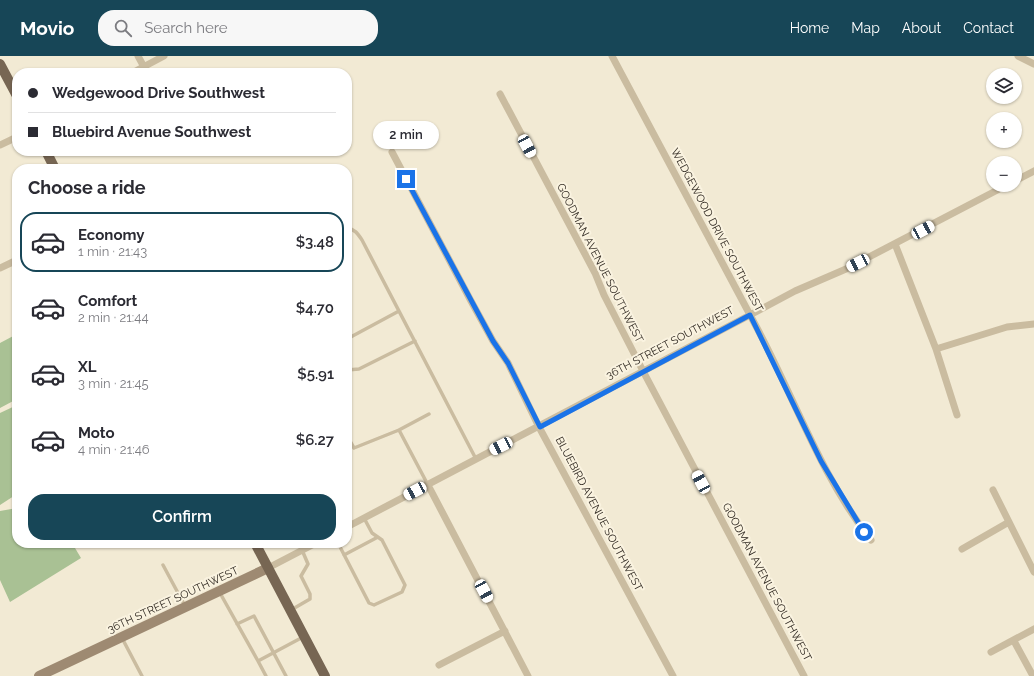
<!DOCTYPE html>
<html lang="en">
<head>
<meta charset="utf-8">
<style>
  :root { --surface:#fff; --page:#f7f7f7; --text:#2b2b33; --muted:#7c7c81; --line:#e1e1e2; --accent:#174657 }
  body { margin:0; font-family:Raleway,sans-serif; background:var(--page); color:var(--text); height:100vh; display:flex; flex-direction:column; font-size:15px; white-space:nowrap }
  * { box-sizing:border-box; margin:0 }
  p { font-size:13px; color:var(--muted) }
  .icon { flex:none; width:22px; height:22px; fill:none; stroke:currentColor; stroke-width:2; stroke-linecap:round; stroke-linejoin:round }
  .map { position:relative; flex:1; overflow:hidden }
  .sheet { position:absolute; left:12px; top:108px; width:340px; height:384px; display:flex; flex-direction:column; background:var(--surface); border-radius:16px; box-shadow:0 1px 3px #0004 }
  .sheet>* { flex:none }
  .hud { position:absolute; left:12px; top:12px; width:340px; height:88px; border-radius:16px; box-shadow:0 1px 3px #0004; display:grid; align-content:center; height:88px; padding:0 16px; background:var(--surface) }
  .tools { position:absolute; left:986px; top:12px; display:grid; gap:8px }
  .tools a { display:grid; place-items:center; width:36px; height:36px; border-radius:50%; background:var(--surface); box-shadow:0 1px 3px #0004; font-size:20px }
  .end { position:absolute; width:18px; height:18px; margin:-9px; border:5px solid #1a73e8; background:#fff; box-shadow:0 0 0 2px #fff }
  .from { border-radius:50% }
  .bubble { position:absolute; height:28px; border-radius:14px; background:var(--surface); box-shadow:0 1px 3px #0004; font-size:13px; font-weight:600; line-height:28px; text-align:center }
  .car { position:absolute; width:12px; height:24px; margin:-12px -6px; border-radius:5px; box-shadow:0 0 3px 1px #0007; background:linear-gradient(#fff 24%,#345 0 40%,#fff 0 76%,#345 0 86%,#fff 0) }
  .hud b { display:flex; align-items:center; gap:14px; height:38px; font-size:15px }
  .hud b+b { border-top:1px solid var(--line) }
  .hud i { width:10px; height:10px; background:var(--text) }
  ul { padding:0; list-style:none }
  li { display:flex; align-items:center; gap:12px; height:60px; margin:0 8px 6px; padding:0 8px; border:2px solid transparent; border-radius:16px }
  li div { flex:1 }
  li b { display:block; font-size:15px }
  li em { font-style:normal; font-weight:600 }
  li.selected { border-color:var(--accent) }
  li>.icon { width:36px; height:36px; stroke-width:1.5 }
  h2 { padding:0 16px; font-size:18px; line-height:48px }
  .button { display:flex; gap:8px; margin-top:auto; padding:8px 16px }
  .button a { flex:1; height:46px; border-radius:16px; background:var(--accent); color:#fff; font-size:16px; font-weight:600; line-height:46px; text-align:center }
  header { display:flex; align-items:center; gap:24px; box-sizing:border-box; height:56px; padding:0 20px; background:var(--accent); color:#fff }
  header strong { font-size:19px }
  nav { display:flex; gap:22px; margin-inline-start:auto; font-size:14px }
  .search { width:280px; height:36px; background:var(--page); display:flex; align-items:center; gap:10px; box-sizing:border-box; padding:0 14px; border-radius:16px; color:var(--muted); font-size:15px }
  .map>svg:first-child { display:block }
  .green { fill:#a9c194 }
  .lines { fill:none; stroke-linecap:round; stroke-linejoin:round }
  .lane { stroke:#cabca0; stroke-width:3.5 }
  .street { stroke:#cabca0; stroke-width:7 }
  .secondary { stroke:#9e8a72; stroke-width:10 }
  .primary { stroke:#776653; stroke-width:10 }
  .route { stroke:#1a73e8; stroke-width:5 }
  .labels { text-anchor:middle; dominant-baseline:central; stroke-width:4; stroke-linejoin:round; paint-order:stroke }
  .street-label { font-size:11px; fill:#332c24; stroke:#faf3e0 }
</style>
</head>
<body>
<header>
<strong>Movio</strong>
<div class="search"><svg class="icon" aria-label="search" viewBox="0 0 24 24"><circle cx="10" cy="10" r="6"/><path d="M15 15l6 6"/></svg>Search here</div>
<nav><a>Home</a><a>Map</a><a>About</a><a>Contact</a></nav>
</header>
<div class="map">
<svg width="1034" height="620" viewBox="0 0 1034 620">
  <rect width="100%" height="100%" fill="#f2ead4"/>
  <path class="green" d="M17,278V343L0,352V287Z
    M17,349V438L0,449V357Z
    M17,452V487H72L81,502L10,546L0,524V455Z"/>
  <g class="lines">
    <path class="lane" d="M347,172C355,173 358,178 362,184L476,403
      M347,283L399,255
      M347,314L359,313L415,285
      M399,374L429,358
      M347,380L354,392L399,374L428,429
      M338,487L369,547L374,549L402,536L405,529L382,484L372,477L364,462
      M344,499L378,481
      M163,509L185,550
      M220,537L258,605L303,581
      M291,554L310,543V538L301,520L308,508L302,494
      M237,568L254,560L286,620
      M122,582L142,620
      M258,605L266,620"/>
    <path class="street" d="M138,0L144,11
      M612,0C660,91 709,181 757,272C795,343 821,421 871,484
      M1018,0L1034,8
      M132,17L164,0
      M500,38L595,217L604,239L643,315L804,620
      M0,89L17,81
      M392,96L471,245L493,285L508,307L539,371L673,620
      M1015,125L1034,115
      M895,188L936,293L957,359
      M0,212L17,204
      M936,293L1007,271L1034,268
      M428,429L528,620
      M993,434L1034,516
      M347,471L750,259L795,235L846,213L1007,129
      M962,493L1009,466
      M268,512L316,487
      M1014,585L1033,620
      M991,596L1034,573
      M439,609L505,575"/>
    <path class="secondary" d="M39,620L268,512"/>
    <path class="primary" d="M0,8L17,40
      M46,95L55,113
      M255,487L325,620"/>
  </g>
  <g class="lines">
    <path class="route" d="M406,123L493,285L508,307L540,371L750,259L821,405L864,476"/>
  </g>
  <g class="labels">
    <g class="street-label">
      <text transform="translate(717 174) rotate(62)">WEDGEWOOD DRIVE SOUTHWEST</text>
      <text transform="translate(600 207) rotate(63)">GOODMAN AVENUE SOUTHWEST</text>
      <text transform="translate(670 287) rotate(-28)">36TH STREET SOUTHWEST</text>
      <text transform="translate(599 458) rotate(62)">BLUEBIRD AVENUE SOUTHWEST</text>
      <text transform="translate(767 526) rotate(62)">GOODMAN AVENUE SOUTHWEST</text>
      <text transform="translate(173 544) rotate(-25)">36TH STREET SOUTHWEST</text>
    </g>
  </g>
</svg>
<div class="tools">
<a><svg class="icon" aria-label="layers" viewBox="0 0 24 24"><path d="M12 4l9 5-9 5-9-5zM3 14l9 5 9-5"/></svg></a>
<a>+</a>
<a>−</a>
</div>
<i class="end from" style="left:864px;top:476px"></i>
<i class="end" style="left:406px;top:123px"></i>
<div class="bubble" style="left:373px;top:65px;width:66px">2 min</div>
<i class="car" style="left:527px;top:90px;rotate:152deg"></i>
<i class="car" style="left:923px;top:174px;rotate:62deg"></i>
<i class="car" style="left:858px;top:207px;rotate:243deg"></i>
<i class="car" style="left:501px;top:390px;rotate:243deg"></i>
<i class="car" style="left:701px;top:426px;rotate:332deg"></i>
<i class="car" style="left:415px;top:435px;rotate:242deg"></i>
<i class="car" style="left:484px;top:535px;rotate:152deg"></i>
<div class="hud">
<b><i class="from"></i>Wedgewood Drive Southwest</b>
<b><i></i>Bluebird Avenue Southwest</b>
</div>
<section class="sheet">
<h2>Choose a ride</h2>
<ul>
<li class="selected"><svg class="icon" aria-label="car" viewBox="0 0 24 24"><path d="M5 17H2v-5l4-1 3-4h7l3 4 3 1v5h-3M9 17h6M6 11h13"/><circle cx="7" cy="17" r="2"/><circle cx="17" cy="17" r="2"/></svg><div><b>Economy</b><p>1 min · 21:43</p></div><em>$3.48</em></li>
<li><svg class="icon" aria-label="car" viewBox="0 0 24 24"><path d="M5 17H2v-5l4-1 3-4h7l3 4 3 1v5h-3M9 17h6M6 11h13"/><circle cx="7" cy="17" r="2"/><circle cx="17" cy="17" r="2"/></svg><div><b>Comfort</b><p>2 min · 21:44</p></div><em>$4.70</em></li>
<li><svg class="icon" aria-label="car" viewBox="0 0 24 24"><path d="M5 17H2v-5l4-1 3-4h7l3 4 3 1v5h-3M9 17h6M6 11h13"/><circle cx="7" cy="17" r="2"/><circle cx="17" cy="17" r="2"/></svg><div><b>XL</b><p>3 min · 21:45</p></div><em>$5.91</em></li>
<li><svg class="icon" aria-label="car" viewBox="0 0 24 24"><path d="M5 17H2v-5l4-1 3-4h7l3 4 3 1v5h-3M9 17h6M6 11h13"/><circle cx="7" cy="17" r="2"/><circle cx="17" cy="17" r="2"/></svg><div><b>Moto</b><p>4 min · 21:46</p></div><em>$6.27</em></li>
</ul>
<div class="button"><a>Confirm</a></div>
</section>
</div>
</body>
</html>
